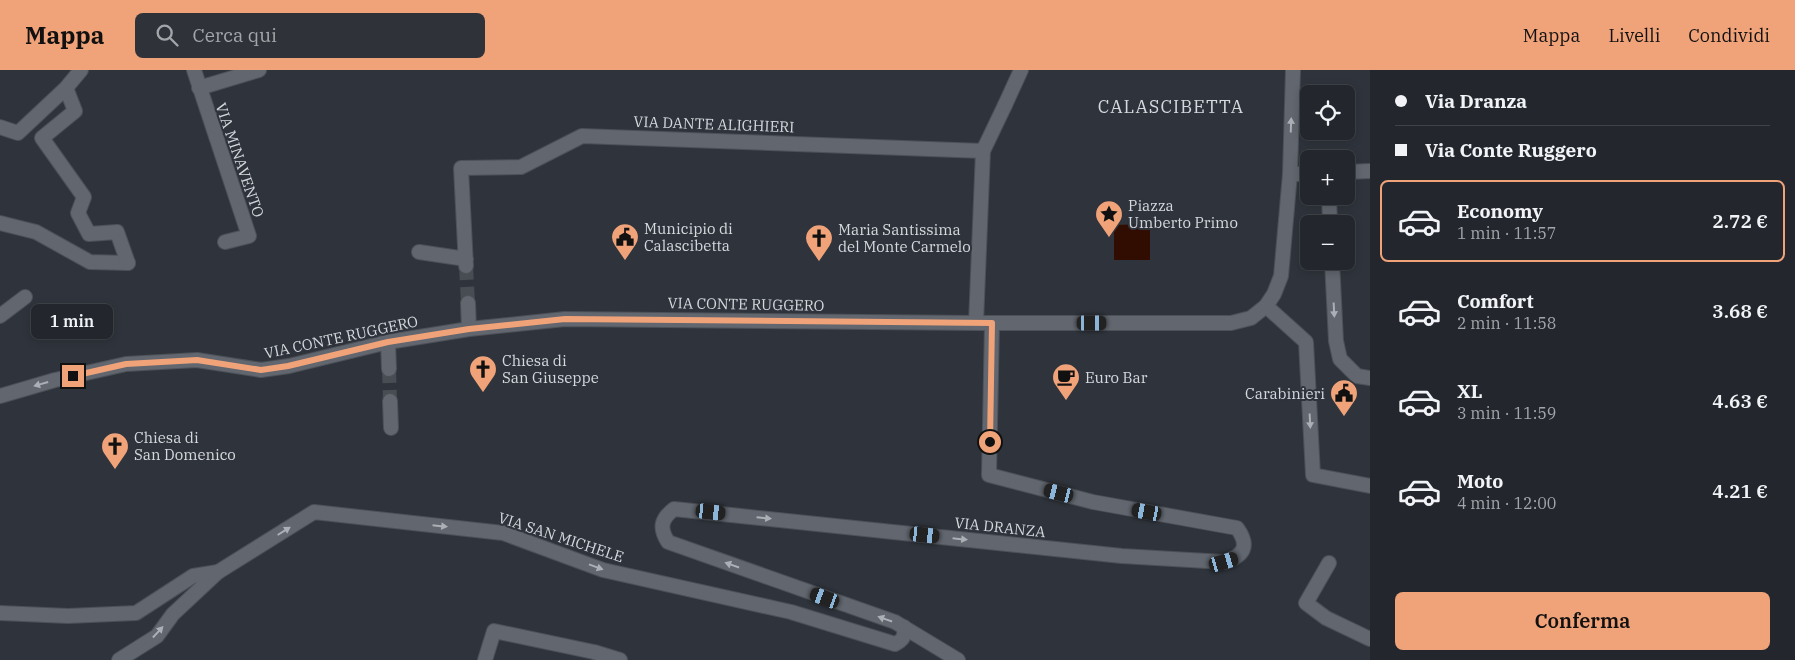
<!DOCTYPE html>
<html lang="it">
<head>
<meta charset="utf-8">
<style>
  :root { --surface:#23272d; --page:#2f3339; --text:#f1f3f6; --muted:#a3a5aa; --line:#404449; --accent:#f0a279 }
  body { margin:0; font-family:"IBM Plex Serif",serif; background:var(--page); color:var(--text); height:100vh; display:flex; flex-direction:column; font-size:19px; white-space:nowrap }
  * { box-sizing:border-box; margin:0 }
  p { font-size:16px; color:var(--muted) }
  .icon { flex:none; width:28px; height:28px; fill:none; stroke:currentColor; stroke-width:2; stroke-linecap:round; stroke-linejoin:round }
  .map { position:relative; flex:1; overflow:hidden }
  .side { display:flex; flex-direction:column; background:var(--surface); width:425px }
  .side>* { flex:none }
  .top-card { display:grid; align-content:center; height:110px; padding:0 25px; background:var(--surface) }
  .fabs { position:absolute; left:1300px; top:15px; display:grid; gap:10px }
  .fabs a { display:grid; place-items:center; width:55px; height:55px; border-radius:8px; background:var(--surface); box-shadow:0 2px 8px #0003,0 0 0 1px var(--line); font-size:25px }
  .end { position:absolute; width:22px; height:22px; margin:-11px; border:6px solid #f0a279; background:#111; box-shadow:0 0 0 2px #111 }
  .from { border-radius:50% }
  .bubble { position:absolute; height:35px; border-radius:8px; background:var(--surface); box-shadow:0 2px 8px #0003,0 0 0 1px var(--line); font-size:16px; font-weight:600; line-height:35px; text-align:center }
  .car { position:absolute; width:15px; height:30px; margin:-15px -8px; border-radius:6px; box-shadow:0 0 4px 1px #0007; background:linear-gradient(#222 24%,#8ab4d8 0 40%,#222 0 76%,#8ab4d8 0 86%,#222 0) }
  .top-card b { display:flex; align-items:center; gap:18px; height:48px; font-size:19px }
  .top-card b+b { border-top:1px solid var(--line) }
  .top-card i { width:12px; height:12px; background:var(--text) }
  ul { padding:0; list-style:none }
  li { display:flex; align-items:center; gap:15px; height:82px; margin:0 10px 8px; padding:0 15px; border:2px solid transparent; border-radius:8px }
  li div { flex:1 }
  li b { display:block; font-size:19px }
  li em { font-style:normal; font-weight:600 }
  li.active { border-color:var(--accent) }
  li>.icon { width:45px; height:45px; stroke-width:1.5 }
  .button { display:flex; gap:10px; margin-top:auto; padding:10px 25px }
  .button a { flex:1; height:58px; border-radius:8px; background:var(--accent); color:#111; font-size:20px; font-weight:600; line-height:58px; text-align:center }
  header { display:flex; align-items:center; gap:30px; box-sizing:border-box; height:70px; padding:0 25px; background:var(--accent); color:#111 }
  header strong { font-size:24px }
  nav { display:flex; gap:28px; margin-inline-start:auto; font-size:18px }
  .search { width:350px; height:45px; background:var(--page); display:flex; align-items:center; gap:12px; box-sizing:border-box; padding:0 18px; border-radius:8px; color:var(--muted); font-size:19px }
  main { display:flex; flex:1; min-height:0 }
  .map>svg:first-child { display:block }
  .water { fill:#300d00 }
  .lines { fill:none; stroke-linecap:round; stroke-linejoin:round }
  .pedestrian-tunnel { stroke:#484d54; stroke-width:14; stroke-dasharray:14 7; stroke-linecap:butt }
  .pedestrian-casing { stroke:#4c5057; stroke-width:16 }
  .minor-casing { stroke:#4c5057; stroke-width:16 }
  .tertiary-casing { stroke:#4c5057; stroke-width:16 }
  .pedestrian { stroke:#61666f; stroke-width:14 }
  .minor { stroke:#61666f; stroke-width:14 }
  .tertiary { stroke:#61666f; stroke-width:14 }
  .oneway { fill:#acb0b6 }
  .route { stroke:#f0a279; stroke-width:6 }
  .labels { text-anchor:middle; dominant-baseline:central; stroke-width:4; stroke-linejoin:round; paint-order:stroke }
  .street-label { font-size:15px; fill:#d5d8dd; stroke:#2f343c }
  .poi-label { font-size:15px; fill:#d5d8dd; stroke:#2f343c; text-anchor:start }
  .quarter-label { font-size:18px; letter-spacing:1px; fill:#d5d8dd; stroke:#2f343c }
</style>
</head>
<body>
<header>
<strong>Mappa</strong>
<div class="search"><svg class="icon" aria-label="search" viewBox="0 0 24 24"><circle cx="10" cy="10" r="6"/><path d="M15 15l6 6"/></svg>Cerca qui</div>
<nav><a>Mappa</a><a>Livelli</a><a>Condividi</a></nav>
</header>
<main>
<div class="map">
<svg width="1370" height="590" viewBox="0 0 1370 590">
  <rect width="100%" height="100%" fill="#2f343c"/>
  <path class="water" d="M1150,154V190H1114V155Z"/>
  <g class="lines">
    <path class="pedestrian-tunnel" d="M466,196L468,233
      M389,299L390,331"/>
    <g class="pedestrian-casing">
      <path id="pedestrian" d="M0,153L36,162L90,192L128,193
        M419,182L466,189
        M466,196L461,98L521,97L582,66L983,81
        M468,233L469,259
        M0,246L25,227
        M976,253L983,81L1005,35
        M388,272L389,299
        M390,331L391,358
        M1329,493L1306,533L1326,548L1370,569
        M0,543L68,546L136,543L193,506L218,502"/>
    </g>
    <g class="minor-casing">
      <path id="minor" d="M194,0L249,166L225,172
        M66,18L75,41L42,68L84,127L78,143L89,164L117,162L128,193
        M199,18L259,0
        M1005,35L1021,0
        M0,57L18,63L66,18L81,0
        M1290,104L1293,0
        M1266,236L1306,272L1313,405L1370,416
        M119,590L157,566L173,544L218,502L314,442L503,463L603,500L791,542L895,574C903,570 905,567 904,557
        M485,590L494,561L594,582L620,590"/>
    </g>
    <g class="tertiary-casing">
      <path id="tertiary" d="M1346,102L1370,101
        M1329,126L1330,154
        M1332,191L1336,271L1340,289L1357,306L1370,308
        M0,326L55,310L126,294L197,290L261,300L289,296L388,272L469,259L565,249L976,253H1231L1251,248L1266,236L1274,224L1281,206L1290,104H1309
        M958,590L895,552L668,472C659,458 661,449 674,439L1122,486L1224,492C1244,486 1250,476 1237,458L1093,432L989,405L992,253"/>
    </g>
    <use href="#pedestrian" class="pedestrian"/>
    <use href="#minor" class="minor"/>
    <use href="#tertiary" class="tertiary"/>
  </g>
  <defs><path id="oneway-solid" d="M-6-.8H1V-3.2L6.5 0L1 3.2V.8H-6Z" transform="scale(1.25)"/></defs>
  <g class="oneway">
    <use href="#oneway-solid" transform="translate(1291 55) rotate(-88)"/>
    <use href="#oneway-solid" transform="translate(1334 240) rotate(87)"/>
    <use href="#oneway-solid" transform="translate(41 314) rotate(164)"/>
    <use href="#oneway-solid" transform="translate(1310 351) rotate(87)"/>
    <use href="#oneway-solid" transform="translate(764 448) rotate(6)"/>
    <use href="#oneway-solid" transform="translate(440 456) rotate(6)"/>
    <use href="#oneway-solid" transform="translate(284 461) rotate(-32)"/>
    <use href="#oneway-solid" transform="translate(960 469) rotate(6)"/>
    <use href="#oneway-solid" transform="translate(732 495) rotate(-161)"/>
    <use href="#oneway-solid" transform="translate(596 497) rotate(20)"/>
    <use href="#oneway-solid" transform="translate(885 549) rotate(-161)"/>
    <use href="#oneway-solid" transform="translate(158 562) rotate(-47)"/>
  </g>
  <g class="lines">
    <path class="route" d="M73,306L126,294L197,290L261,300L288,296L388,272L469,259L565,249L992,253L990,372"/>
  </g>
  <defs>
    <g id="sight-pin" transform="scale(1.4375)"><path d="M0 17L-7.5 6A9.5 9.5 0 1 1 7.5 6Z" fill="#f0a279" stroke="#2f343c"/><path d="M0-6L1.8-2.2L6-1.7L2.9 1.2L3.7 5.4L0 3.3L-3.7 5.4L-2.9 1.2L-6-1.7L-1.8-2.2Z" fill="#111"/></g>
    <g id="civic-pin" transform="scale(1.4375)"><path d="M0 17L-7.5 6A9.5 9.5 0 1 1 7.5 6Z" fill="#f0a279" stroke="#2f343c"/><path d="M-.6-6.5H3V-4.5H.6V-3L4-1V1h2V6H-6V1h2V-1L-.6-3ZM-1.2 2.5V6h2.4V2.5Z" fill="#111"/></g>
    <g id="church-pin" transform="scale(1.4375)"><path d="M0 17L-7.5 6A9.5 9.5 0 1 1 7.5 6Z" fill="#f0a279" stroke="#2f343c"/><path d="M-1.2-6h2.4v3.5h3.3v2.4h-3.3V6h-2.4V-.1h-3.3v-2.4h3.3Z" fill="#111"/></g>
    <g id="cafe-pin" transform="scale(1.4375)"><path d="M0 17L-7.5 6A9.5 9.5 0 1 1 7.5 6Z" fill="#f0a279" stroke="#2f343c"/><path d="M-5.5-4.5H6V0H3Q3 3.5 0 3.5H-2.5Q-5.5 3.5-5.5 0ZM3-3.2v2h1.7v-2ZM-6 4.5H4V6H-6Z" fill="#111"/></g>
  </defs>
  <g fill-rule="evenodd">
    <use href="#sight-pin" x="1109" y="144"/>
    <use href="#civic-pin" x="625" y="167"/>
    <use href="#church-pin" x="819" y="168"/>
    <use href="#church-pin" x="483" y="299"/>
    <use href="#cafe-pin" x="1066" y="307"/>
    <use href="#civic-pin" x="1344" y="323"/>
    <use href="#church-pin" x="115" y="376"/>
  </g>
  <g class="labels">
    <g class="street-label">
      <text transform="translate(714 54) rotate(2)">VIA DANTE ALIGHIERI</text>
      <text transform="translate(240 90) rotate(71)">VIA MINAVENTO</text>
      <text transform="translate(746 234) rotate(1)">VIA CONTE RUGGERO</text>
      <text transform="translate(341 267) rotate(-12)">VIA CONTE RUGGERO</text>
      <text transform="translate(1000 457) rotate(6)">VIA DRANZA</text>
      <text transform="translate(561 467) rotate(18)">VIA SAN MICHELE</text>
    </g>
    <g class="poi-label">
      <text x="1128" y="135">Piazza<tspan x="1128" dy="17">Umberto Primo</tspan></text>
      <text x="644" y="158">Municipio di<tspan x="644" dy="17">Calascibetta</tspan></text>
      <text x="838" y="159">Maria Santissima<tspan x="838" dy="17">del Monte Carmelo</tspan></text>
      <text x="502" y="290">Chiesa di<tspan x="502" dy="17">San Giuseppe</tspan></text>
      <text x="1085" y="307">Euro Bar</text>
      <text x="1325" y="323" text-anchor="end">Carabinieri</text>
      <text x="134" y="367">Chiesa di<tspan x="134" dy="17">San Domenico</tspan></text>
    </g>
    <g class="quarter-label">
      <text x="1171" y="36">CALASCIBETTA</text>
    </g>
  </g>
</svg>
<div class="fabs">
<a><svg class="icon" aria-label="locate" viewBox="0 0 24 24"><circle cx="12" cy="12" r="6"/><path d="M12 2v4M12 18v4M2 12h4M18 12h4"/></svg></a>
<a>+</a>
<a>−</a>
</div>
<i class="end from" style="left:990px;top:372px"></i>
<i class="end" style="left:73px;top:306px"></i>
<div class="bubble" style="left:31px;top:234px;width:82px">1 min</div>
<i class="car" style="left:1092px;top:253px;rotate:90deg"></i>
<i class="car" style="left:1059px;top:423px;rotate:284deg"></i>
<i class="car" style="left:711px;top:442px;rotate:96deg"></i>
<i class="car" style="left:1147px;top:442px;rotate:280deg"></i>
<i class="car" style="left:925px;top:465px;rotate:96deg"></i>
<i class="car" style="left:1224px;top:492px;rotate:74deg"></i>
<i class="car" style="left:825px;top:528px;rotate:290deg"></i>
</div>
<section class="side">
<div class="top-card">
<b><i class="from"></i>Via Dranza</b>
<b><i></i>Via Conte Ruggero</b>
</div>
<ul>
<li class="active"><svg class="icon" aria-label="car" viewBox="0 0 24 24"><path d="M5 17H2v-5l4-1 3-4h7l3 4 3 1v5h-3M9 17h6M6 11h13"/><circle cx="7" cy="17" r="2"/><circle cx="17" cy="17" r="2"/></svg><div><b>Economy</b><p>1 min · 11:57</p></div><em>2.72 €</em></li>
<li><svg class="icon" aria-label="car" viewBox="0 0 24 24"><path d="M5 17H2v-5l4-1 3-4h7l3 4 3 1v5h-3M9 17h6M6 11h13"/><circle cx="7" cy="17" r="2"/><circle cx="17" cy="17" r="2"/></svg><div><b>Comfort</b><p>2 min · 11:58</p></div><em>3.68 €</em></li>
<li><svg class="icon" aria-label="car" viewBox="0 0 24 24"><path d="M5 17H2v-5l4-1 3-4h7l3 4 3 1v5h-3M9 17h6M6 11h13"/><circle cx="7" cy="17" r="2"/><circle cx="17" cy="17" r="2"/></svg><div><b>XL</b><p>3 min · 11:59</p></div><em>4.63 €</em></li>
<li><svg class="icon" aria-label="car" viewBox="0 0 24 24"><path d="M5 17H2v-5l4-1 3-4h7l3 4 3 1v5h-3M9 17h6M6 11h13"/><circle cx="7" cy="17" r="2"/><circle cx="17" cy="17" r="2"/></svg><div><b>Moto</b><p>4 min · 12:00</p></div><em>4.21 €</em></li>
</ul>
<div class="button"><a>Conferma</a></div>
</section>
</main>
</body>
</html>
